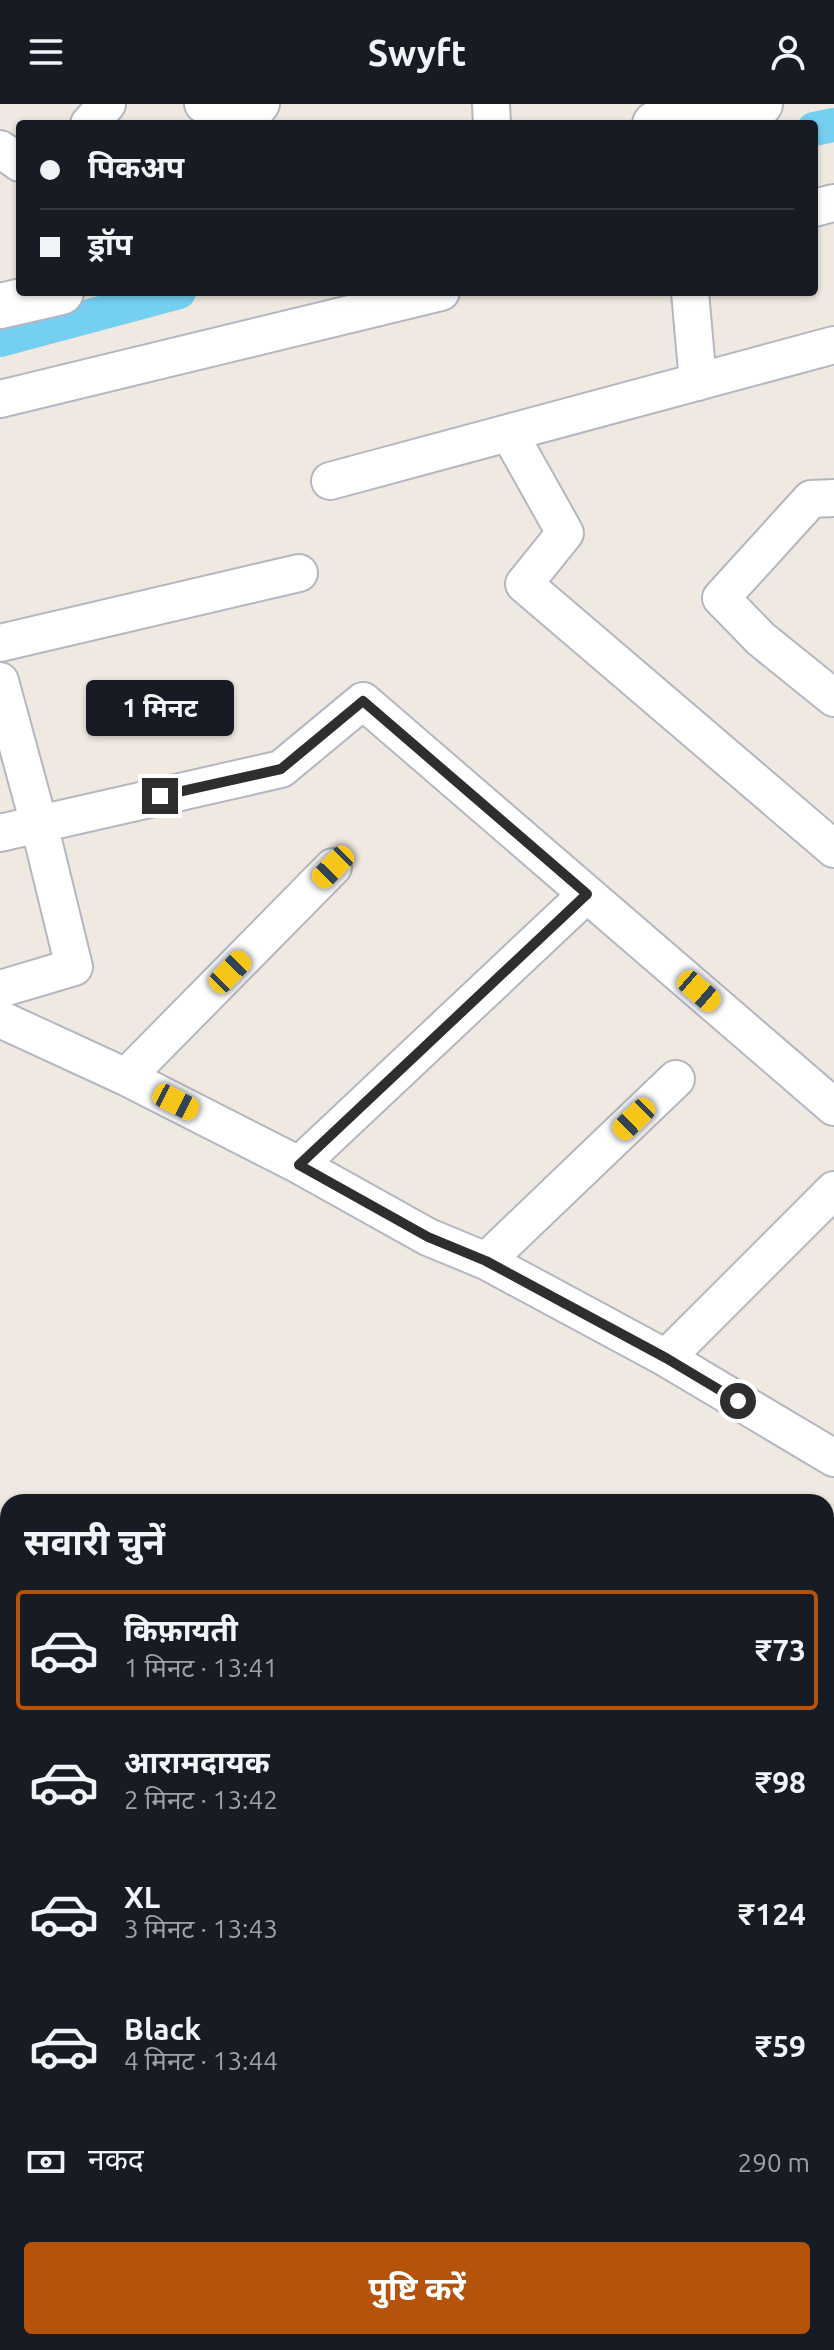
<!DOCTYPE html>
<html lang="hi">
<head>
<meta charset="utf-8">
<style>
  :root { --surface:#171b24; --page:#20242c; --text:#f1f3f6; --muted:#9ea1a6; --line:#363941; --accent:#b45309 }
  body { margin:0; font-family:Ubuntu,"Noto Sans Devanagari",sans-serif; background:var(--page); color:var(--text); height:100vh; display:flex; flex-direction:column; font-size:30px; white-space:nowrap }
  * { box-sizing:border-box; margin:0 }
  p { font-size:26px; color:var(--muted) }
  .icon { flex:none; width:44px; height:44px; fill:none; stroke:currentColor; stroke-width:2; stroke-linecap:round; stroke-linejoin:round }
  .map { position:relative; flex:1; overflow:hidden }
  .drawer { position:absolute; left:0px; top:1390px; width:834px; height:856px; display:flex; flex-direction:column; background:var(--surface); border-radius:24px 24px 0 0; box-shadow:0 2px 6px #0004 }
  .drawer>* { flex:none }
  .hud { position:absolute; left:16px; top:16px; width:802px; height:176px; border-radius:8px; box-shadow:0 2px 6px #0004; display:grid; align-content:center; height:176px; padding:0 24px; background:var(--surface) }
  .end { position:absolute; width:36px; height:36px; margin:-18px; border:10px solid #2e2e2e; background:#fff; box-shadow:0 0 0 4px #fff }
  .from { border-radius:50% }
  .bubble { position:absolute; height:56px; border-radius:8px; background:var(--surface); box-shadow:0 2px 6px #0004; font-size:26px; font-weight:700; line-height:56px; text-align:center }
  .car { position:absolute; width:24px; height:48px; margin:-24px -12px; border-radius:10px; box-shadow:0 0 6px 2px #0007; background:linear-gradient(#f5c518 24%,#345 0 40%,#f5c518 0 76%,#345 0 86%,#f5c518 0) }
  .hud b { display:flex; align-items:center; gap:28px; height:76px; font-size:30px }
  .hud b+b { border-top:2px solid var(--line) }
  .hud i { width:20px; height:20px; background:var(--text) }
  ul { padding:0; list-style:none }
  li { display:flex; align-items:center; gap:24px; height:120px; margin:0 16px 12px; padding:0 8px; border:4px solid transparent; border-radius:8px }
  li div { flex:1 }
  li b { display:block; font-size:30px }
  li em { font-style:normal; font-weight:700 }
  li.selected { border-color:var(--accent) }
  li>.icon { width:72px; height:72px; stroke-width:1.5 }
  h2 { padding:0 24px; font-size:36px; line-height:96px }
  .pay { display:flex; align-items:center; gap:20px; height:88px; padding:0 24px; font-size:30px }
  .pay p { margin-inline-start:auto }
  .primary-button { display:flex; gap:16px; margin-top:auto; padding:16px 24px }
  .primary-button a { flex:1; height:92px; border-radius:8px; background:var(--accent); color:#fff; font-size:32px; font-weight:700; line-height:92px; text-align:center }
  header { display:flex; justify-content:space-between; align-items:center; height:104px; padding:0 24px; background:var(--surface); font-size:36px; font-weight:700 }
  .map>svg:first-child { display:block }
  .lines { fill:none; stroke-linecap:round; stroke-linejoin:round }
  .canal { stroke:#75cff0; stroke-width:34 }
  .building { fill:#cbc7bf; stroke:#cbc5ba; stroke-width:2 }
  .street-casing { stroke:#b4b7c1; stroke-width:40 }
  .secondary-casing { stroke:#b4b7c1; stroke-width:48 }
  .street { stroke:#fff; stroke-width:36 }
  .secondary { stroke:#fff; stroke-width:44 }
  .route { stroke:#2e2e2e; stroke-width:10 }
</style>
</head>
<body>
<header><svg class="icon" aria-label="menu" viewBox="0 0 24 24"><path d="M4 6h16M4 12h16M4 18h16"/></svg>Swyft<svg class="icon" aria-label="person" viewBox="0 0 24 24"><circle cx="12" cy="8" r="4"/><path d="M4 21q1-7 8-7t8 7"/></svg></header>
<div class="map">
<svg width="834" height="2246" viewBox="0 0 834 2246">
  <rect width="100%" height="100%" fill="#efe9e1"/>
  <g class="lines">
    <path class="canal" d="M814,25L834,21
      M0,236L179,188"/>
  </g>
  <path class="building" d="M0,2226L8,2231V2238H20L34,2246H0Z"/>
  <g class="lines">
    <g class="street-casing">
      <path id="street" d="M203,0L232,16L255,8L261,0
        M491,0L492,20
        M89,20L107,0
        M0,45L20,59
        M814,104L834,99
        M690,188L698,278
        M0,295L441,188
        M509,329L565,429L524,480L834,745
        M330,377L834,241
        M834,394L811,395L721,494L761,535L834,594
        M0,539L299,469
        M0,577L39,720L74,863L0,885
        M0,729L281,665L363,597L834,1003
        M0,915L126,973L299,1061L428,1133L486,1157L666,1254L834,1354
        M126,973L333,763
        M299,1061L587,790
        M486,1157L676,975
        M666,1254L834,1086
        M826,1721L834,1725
        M826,1843L834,1829
        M0,1992L8,2001
        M826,2063L834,2068
        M0,2087L8,2072
        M0,2134L8,2139
        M166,2238L179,2246
        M791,2238L805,2246
        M111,2246L116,2238
        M371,2246L377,2238
        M583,2246L588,2238"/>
    </g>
    <g class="secondary-casing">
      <path id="secondary" d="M655,20L760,0
        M0,202L61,188"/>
    </g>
    <use href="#street" class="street"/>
    <use href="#secondary" class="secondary"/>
  </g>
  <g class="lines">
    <path class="route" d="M160,692L281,665L363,597L587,790L299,1061L428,1133L486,1157L666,1254L738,1297"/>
  </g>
</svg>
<i class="end from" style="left:738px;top:1297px"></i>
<i class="end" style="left:160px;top:692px"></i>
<div class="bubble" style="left:86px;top:576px;width:148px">1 मिनट</div>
<i class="car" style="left:333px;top:763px;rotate:224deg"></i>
<i class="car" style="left:230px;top:868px;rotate:44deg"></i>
<i class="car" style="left:699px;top:887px;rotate:131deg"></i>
<i class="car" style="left:176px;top:998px;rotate:117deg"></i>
<i class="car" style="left:634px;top:1015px;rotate:226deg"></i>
<div class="hud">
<b><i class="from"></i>पिकअप</b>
<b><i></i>ड्रॉप</b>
</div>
<section class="drawer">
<h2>सवारी चुनें</h2>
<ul>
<li class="selected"><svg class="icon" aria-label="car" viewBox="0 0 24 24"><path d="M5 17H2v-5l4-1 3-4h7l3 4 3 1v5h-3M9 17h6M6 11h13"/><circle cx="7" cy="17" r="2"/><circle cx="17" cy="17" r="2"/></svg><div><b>किफ़ायती</b><p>1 मिनट · 13:41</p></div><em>₹73</em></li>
<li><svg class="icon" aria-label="car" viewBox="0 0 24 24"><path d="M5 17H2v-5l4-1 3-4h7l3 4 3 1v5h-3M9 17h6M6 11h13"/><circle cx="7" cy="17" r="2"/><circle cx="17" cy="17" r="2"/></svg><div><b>आरामदायक</b><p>2 मिनट · 13:42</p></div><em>₹98</em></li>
<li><svg class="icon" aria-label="car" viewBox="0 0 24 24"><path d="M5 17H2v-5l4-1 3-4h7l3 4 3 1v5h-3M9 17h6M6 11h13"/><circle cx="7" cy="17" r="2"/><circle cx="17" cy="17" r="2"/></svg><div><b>XL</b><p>3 मिनट · 13:43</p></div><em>₹124</em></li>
<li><svg class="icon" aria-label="car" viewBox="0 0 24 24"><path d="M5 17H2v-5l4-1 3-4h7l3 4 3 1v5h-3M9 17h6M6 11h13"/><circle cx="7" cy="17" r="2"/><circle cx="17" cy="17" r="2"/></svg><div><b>Black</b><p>4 मिनट · 13:44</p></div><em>₹59</em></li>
</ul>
<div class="pay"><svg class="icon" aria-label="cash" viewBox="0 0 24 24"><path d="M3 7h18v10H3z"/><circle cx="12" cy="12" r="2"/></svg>नकद<p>290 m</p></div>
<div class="primary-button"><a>पुष्टि करें</a></div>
</section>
</div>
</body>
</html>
